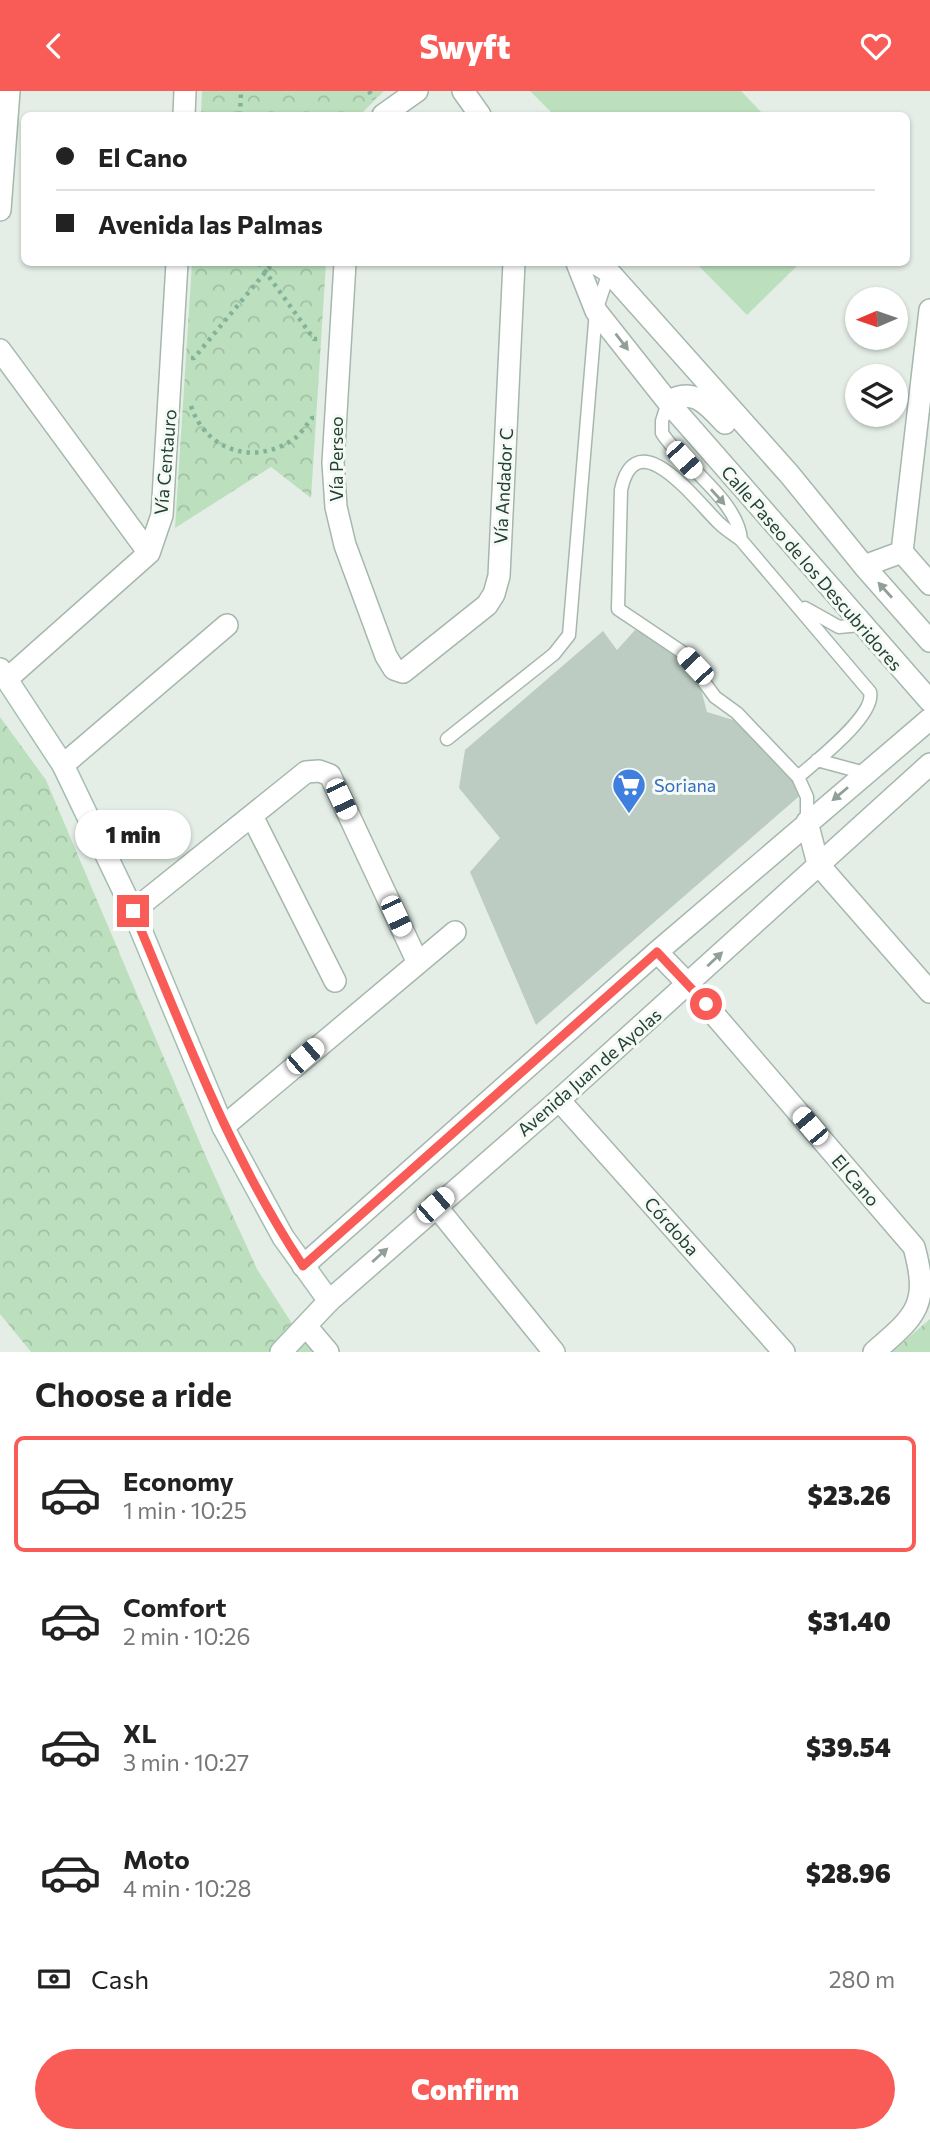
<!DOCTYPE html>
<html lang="en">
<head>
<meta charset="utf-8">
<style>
  :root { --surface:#fff; --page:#f2f2f2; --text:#222; --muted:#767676; --line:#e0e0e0; --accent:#f95c56 }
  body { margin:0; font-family:Commissioner,sans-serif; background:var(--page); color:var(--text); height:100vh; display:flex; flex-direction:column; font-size:26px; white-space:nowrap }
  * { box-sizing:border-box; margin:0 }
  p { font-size:23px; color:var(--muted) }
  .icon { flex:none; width:38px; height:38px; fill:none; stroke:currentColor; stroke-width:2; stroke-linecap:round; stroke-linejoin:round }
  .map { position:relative; height:1261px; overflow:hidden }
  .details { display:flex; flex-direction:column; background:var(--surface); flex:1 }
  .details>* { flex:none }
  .guide { position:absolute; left:21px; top:21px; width:889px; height:154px; border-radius:10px; box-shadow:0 2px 5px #0004; display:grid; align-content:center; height:154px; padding:0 35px; background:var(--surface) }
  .needle { width:46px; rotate:268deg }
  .buttons { position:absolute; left:845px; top:196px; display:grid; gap:14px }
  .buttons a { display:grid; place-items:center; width:63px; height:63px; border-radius:50%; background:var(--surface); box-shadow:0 2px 5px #0004; font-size:35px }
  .end { position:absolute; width:32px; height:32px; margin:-16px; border:9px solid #f95c56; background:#fff; box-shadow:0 0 0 4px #fff }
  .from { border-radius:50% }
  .bubble { position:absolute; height:49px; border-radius:24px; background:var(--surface); box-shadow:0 2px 5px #0004; font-size:23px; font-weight:800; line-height:49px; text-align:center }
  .car { position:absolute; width:21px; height:42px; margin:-21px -10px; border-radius:9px; box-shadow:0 0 5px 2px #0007; background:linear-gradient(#fff 24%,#345 0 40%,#fff 0 76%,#345 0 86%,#fff 0) }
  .guide b { display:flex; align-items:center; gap:24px; height:66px; font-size:26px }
  .guide b+b { border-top:2px solid var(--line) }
  .guide i { width:18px; height:18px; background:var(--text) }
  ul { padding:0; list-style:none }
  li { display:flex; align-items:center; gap:21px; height:116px; margin:0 14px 10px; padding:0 21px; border:4px solid transparent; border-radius:10px }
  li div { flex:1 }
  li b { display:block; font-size:26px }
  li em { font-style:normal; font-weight:800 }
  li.current { border-color:var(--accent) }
  li>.icon { width:63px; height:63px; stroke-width:1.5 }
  h2 { padding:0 35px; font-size:32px; line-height:84px }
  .pay { display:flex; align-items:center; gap:18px; height:77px; padding:0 35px; font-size:26px }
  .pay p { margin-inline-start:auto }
  .action { display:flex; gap:14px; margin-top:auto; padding:14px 35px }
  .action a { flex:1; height:80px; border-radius:42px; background:var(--accent); color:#fff; font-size:28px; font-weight:800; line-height:80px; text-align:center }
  header { display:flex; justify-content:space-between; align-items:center; height:91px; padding:0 35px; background:var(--accent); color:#fff; font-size:32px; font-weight:800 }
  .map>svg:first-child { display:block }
  .forest { fill:url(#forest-crowns) }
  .pitch { fill:#bce0be }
  .building { fill:#bcccc2 }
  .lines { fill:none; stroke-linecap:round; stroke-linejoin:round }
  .lane-casing { stroke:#a6b7ad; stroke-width:15 }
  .street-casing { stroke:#a6b7ad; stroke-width:24 }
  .secondary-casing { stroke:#a4beb0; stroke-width:24 }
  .path { stroke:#82b39a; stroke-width:4.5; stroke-dasharray:3.5 5; stroke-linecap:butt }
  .lane { stroke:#fff; stroke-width:12 }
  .street { stroke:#fff; stroke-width:21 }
  .secondary { stroke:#fff; stroke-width:21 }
  .oneway { fill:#90a098 }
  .route { stroke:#f95c56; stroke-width:9 }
  .labels { text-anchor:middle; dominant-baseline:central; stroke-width:6; stroke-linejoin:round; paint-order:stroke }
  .street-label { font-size:18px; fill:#224132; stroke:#f5faf6 }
  .shop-label { font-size:18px; fill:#366cbe; stroke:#f5faf6; text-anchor:start }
</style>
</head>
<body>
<header><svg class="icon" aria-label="back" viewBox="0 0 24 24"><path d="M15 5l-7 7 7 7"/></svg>Swyft<svg class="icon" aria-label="heart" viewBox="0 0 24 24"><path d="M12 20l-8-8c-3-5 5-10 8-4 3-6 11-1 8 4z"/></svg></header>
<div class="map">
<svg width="930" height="1261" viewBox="0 0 930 1261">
  <defs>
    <pattern id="forest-crowns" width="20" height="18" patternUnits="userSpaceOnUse" patternTransform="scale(1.75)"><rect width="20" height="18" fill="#bce0be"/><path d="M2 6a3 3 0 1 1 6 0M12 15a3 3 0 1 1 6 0" fill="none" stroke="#a1c1a4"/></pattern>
  </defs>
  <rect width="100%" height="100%" fill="#e4eee7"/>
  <path class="forest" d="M202,0H384L360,24H201Z
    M192,172H326L311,407L271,376L175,437Z
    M0,626L46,689L206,1066L257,1178L298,1242L315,1261H31L0,1223Z
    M930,1228V1261H892Z"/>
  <path class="pitch" d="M530,0H741L764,24H554Z
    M696,172H800L747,224Z"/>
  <path class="building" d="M635,539L655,547L678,562L699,591L707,621L740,631L804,701L536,934L470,781L500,747L459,697L465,659L603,540L617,559Z"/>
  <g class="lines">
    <g class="lane-casing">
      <path id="lane" d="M668,311L662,330V342C683,375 738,409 741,449
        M805,517L839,536L860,534
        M447,648L554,563L569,544L596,220L609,181
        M817,669L865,682
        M798,686L737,622L715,606L682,561L618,518L621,399C636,328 697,411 719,432C725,438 733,443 741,449L870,601C876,624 816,670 798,686L807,706V731"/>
    </g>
    <g class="street-casing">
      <path id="street" d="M463,0L480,24
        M184,24L185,0
        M383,24L417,0
        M0,119L9,0
        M345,172L333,372L336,416L345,454L386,565L394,578L403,581L487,514L494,503L499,485L514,172
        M577,172L596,220L668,311L930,610
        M595,172L609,181L790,384L864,475L930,550
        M0,259L149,462
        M668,311C693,295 708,314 725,332
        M902,461L930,219
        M902,461L930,493
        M864,475L902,461
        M7,588L149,462L162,424L177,172
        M63,674L227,534
        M252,725L335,890
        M807,731L818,773L930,901
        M133,820L306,681L319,680L330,684L418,872
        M657,861L688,893L914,1156C930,1214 916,1225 874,1261
        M559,1009L784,1261
        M223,1036L455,841
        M435,1114L554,1261
        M303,1175L657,861L930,628
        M329,1210L559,1009L930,673
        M306,1235L328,1261"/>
    </g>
    <g class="secondary-casing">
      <path id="secondary" d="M0,578L63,674L133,820L223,1036L283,1146L329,1210L281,1261"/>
    </g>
    <path class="path" d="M369,0L374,8
      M240,24L241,0
      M259,172L314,248H322
      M191,267H194L273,172
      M191,315C206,360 254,375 294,348C301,343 306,334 312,327H315"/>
    <use href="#lane" class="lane"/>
    <use href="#street" class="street"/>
    <use href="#secondary" class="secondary"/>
  </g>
  <defs><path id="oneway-solid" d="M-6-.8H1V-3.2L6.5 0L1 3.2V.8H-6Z" transform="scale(1.75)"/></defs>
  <g class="oneway">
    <use href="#oneway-solid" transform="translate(622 251) rotate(52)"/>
    <use href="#oneway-solid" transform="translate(718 406) rotate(48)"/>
    <use href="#oneway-solid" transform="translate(885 499) rotate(-132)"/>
    <use href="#oneway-solid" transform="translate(840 703) rotate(140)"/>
    <use href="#oneway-solid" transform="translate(715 868) rotate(-43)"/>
    <use href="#oneway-solid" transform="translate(380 1164) rotate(-42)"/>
  </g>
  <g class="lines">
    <path class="route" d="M133,820C184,941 230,1065 303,1175L657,861L706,913"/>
  </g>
  <defs>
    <g id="supermarket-pin" transform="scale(1.75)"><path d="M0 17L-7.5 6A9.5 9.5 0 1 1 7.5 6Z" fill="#3f7fe0" stroke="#f5faf6"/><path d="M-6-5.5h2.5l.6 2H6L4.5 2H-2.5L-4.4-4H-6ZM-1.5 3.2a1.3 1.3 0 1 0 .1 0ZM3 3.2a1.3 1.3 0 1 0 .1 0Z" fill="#fff"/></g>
  </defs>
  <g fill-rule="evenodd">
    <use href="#supermarket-pin" x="629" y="694"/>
  </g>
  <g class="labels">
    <g class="street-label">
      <text transform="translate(336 368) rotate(-90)">Vía Perseo</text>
      <text transform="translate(165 371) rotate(-85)">Vía Centauro</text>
      <text transform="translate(503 395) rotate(-87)">Vía Andador C</text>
      <text transform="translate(812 477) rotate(49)">Calle Paseo de los Descubridores</text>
      <text transform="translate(589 981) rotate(-41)">Avenida Juan de Ayolas</text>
      <text transform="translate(856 1089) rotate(49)">El Cano</text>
      <text transform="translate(672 1135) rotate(48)">Córdoba</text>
    </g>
    <g class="shop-label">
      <text x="654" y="694">Soriana</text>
    </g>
  </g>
</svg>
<div class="buttons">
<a><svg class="needle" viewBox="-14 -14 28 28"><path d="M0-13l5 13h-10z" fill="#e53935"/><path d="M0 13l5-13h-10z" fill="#767676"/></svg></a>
<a><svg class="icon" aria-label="layers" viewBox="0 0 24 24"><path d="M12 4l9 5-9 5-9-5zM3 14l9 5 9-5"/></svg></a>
</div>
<i class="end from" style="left:706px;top:913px"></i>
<i class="end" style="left:133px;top:820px"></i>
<div class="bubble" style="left:75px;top:719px;width:116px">1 min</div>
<i class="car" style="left:684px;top:369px;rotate:138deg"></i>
<i class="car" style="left:695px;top:575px;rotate:317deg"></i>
<i class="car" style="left:341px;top:708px;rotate:155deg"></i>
<i class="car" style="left:396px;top:825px;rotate:155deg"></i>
<i class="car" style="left:305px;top:965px;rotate:49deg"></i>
<i class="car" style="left:810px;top:1035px;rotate:320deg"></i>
<i class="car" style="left:435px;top:1114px;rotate:49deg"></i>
<div class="guide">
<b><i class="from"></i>El Cano</b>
<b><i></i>Avenida las Palmas</b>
</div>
</div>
<section class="details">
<h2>Choose a ride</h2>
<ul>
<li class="current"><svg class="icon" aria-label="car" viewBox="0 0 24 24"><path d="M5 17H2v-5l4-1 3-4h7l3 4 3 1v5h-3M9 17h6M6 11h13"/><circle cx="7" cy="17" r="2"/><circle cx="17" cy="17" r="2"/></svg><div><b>Economy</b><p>1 min · 10:25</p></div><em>$23.26</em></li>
<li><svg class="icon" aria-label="car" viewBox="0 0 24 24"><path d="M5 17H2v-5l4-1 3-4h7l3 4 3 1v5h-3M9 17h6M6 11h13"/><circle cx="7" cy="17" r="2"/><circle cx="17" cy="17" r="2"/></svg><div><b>Comfort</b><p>2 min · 10:26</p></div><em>$31.40</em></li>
<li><svg class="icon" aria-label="car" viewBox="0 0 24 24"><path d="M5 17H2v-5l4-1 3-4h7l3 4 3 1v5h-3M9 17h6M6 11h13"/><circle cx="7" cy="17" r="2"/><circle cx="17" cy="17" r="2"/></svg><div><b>XL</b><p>3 min · 10:27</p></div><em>$39.54</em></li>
<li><svg class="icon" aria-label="car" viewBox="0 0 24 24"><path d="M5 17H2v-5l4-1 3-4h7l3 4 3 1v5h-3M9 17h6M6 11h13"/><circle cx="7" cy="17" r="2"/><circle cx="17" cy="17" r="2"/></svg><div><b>Moto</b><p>4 min · 10:28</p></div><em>$28.96</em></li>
</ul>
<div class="pay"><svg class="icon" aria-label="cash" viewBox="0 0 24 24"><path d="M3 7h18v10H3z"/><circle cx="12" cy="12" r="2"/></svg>Cash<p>280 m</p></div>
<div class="action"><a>Confirm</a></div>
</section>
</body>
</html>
